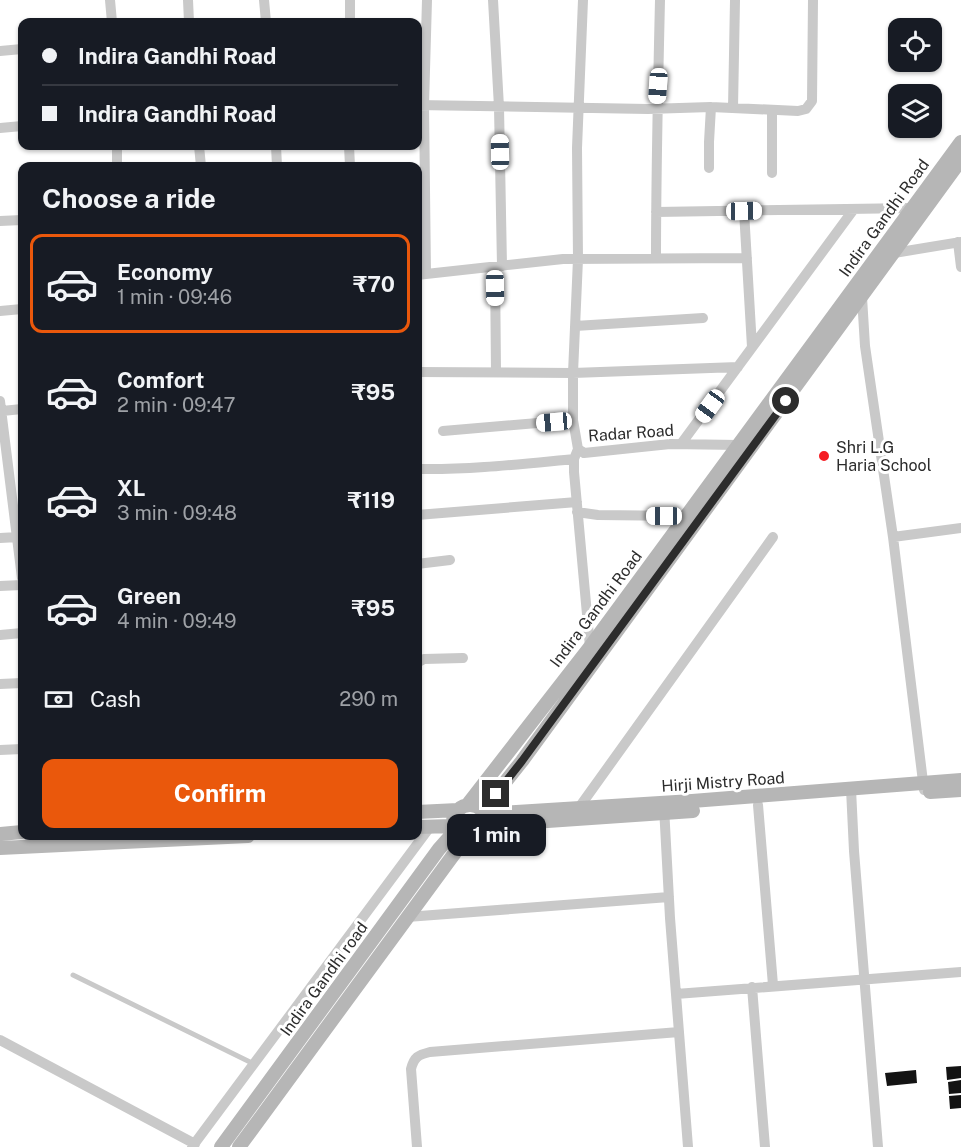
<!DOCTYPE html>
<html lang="en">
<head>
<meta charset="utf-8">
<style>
  :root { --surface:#171b24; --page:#242831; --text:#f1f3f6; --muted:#9ea1a6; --line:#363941; --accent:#ea580c }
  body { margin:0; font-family:"Public Sans",sans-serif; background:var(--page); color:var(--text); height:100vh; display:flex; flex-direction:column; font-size:22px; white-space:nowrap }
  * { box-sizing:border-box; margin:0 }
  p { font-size:20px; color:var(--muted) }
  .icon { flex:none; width:33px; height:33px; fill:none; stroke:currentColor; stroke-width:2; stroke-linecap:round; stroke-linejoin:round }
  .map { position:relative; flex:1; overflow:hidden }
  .details { position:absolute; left:18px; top:162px; width:404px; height:678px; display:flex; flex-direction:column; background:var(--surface); border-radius:12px; box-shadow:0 2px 4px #0004 }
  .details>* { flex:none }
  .banner { position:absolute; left:18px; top:18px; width:404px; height:132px; border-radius:12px; box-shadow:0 2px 4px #0004; display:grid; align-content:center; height:132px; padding:0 24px; background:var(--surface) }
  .tools { position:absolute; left:888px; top:18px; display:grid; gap:12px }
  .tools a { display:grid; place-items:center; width:54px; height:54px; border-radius:12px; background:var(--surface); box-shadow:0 2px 4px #0004; font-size:30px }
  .end { position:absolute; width:27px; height:27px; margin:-14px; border:8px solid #2c2c2c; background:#fff; box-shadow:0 0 0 3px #fff }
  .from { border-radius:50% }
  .bubble { position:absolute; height:42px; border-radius:12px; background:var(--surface); box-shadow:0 2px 4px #0004; font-size:20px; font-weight:700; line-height:42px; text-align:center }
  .car { position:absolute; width:18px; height:36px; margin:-18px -9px; border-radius:8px; box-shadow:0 0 4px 2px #0007; background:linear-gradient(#fff 24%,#345 0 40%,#fff 0 76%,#345 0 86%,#fff 0) }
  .banner b { display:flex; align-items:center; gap:21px; height:57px; font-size:22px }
  .banner b+b { border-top:2px solid var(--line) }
  .banner i { width:15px; height:15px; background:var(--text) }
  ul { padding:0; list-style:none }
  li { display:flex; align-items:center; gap:18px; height:99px; margin:0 12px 9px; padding:0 12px; border:3px solid transparent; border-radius:12px }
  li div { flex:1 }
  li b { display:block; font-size:22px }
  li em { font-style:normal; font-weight:700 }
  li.current { border-color:var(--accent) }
  li>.icon { width:54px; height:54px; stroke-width:1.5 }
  h2 { padding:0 24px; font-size:27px; line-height:72px }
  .pay { display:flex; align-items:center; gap:15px; height:66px; padding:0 24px; font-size:22px }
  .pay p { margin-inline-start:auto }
  .action { display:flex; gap:12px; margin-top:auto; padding:12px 24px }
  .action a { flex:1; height:69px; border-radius:12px; background:var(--accent); color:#fff; font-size:24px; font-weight:700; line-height:69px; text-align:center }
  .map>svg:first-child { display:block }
  .building { fill:#131313 }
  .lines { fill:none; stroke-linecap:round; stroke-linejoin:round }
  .service { stroke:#c9c9c9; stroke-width:5 }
  .minor { stroke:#c9c9c9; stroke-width:10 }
  .secondary { stroke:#b6b6b6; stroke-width:14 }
  .route { stroke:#2c2c2c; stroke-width:8 }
  .poi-dot { fill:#f51c22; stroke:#fff; stroke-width:2 }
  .labels { text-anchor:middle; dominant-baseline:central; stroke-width:6; stroke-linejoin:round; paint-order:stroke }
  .street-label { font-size:16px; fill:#2c2c2c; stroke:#fff }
  .poi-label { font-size:16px; fill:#2c2c2c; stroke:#fff; text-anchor:start }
</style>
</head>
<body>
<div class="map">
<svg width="961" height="1147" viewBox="0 0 961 1147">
  <rect width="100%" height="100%" fill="#fff"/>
  <path class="building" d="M961,1066V1078L947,1080L946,1067Z
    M916,1070L917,1083L887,1086L885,1073Z
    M961,1080V1093L949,1094L948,1082Z
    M961,1095V1108L950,1109L949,1096Z"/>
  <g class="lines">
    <path class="service" d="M73,975L254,1064"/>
    <path class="minor" d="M110,0L112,22
      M188,0L189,22
      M264,0L266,22
      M493,0L499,107L502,266
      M583,0L577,148L578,259L573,373L738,367
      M350,22V0
      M0,51L22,49
      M417,105L648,109L711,107L798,111L806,109L812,101L813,0
      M733,108L735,0
      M772,110V173
      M0,128L22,126
      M117,146V166
      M199,146L201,166
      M276,146L277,166
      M349,146L350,166
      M709,168V142L711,107
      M744,211L752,347
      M656,212L913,208
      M0,221L22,220
      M958,242L961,267
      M894,253L961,242
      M656,258C656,172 658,86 660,0
      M495,267L496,372
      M426,274L424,105L427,0
      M417,275L563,259L747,258
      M862,297L865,346L893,537L924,790
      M0,311L22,309
      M575,326L703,318
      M417,372L573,373V420L578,449L584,453L670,444L739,445
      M0,401L22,578
      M2,411L22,409
      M443,431L573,420
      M681,444L854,209
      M578,449L574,459V472L590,647
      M417,469C470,470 521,464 574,459
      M577,512L598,515L686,516
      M417,515L577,502
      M893,537L961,528
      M0,538L18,537
      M417,564L450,560
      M0,586L22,585
      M0,635L22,633
      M417,663L424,659L463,658
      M0,684L22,683
      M0,750L22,749
      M851,789L854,851L878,1147
      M758,805L773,985
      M664,807L670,918L688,1147
      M578,809L773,537
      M407,917L669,897
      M752,987L765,1147
      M676,994L961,972
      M0,1040L195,1144
      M192,1147L430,827
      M417,1147L411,1069C414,1057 418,1055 430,1052L679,1032"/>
    <path class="secondary" d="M930,792L961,790
      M468,804L590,647L961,142
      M453 822a17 17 0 1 1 34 0a17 17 0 1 1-34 0Z
      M483,810L522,761L961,160
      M417,812L458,810
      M486,814L692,801L961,780
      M488,825L693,811
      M417,827L453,826
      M0,834L22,832
      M0,848L248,836
      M221,1147L439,849L455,831
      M239,1147L465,839"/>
  </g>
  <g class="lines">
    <path class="route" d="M496,794L522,761L786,401"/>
  </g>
  <circle class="poi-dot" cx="824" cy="456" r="6"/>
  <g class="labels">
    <g class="street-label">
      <text transform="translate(884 218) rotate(-54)">Indira Gandhi Road</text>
      <text transform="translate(631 433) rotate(-4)">Radar Road</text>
      <text transform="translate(596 609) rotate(-53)">Indira Gandhi Road</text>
      <text transform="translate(723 782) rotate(-4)">Hirji Mistry Road</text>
      <text transform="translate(324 979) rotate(-54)">Indira Gandhi road</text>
    </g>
    <g class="poi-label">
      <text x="836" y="447">Shri L.G<tspan x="836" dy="18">Haria School</tspan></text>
    </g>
  </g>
</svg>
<div class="tools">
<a><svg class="icon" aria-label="locate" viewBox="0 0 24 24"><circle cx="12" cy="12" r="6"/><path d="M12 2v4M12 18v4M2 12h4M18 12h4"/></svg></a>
<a><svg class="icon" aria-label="layers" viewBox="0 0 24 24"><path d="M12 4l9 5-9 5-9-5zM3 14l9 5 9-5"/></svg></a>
</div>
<i class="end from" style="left:786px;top:401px"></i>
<i class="end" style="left:496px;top:794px"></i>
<div class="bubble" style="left:447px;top:814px;width:99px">1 min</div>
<i class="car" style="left:658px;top:86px;rotate:184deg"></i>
<i class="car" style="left:500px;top:152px;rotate:359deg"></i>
<i class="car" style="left:744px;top:211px;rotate:89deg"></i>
<i class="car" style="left:495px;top:288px;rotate:179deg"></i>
<i class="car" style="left:710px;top:406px;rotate:216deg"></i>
<i class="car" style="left:554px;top:422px;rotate:265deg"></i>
<i class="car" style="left:664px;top:516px;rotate:270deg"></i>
<div class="banner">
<b><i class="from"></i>Indira Gandhi Road</b>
<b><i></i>Indira Gandhi Road</b>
</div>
<section class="details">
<h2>Choose a ride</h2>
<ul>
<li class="current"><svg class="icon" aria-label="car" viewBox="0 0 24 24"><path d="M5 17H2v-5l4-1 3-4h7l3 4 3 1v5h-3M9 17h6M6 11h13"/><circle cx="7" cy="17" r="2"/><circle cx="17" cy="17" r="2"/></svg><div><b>Economy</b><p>1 min · 09:46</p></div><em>₹70</em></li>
<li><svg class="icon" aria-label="car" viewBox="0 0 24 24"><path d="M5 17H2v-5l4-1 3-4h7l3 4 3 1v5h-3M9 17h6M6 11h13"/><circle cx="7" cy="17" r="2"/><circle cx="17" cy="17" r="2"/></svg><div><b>Comfort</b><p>2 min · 09:47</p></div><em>₹95</em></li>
<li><svg class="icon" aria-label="car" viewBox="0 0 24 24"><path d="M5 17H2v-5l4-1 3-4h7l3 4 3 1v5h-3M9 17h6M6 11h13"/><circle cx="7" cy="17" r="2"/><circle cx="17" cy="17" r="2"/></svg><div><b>XL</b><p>3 min · 09:48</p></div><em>₹119</em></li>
<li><svg class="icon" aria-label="car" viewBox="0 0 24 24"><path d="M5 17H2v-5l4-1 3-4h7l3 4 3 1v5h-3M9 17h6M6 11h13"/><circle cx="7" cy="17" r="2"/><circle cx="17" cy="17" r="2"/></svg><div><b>Green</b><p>4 min · 09:49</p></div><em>₹95</em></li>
</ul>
<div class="pay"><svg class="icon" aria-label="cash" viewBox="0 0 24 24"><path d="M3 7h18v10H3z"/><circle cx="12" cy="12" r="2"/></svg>Cash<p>290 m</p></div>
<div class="action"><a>Confirm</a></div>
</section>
</div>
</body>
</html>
